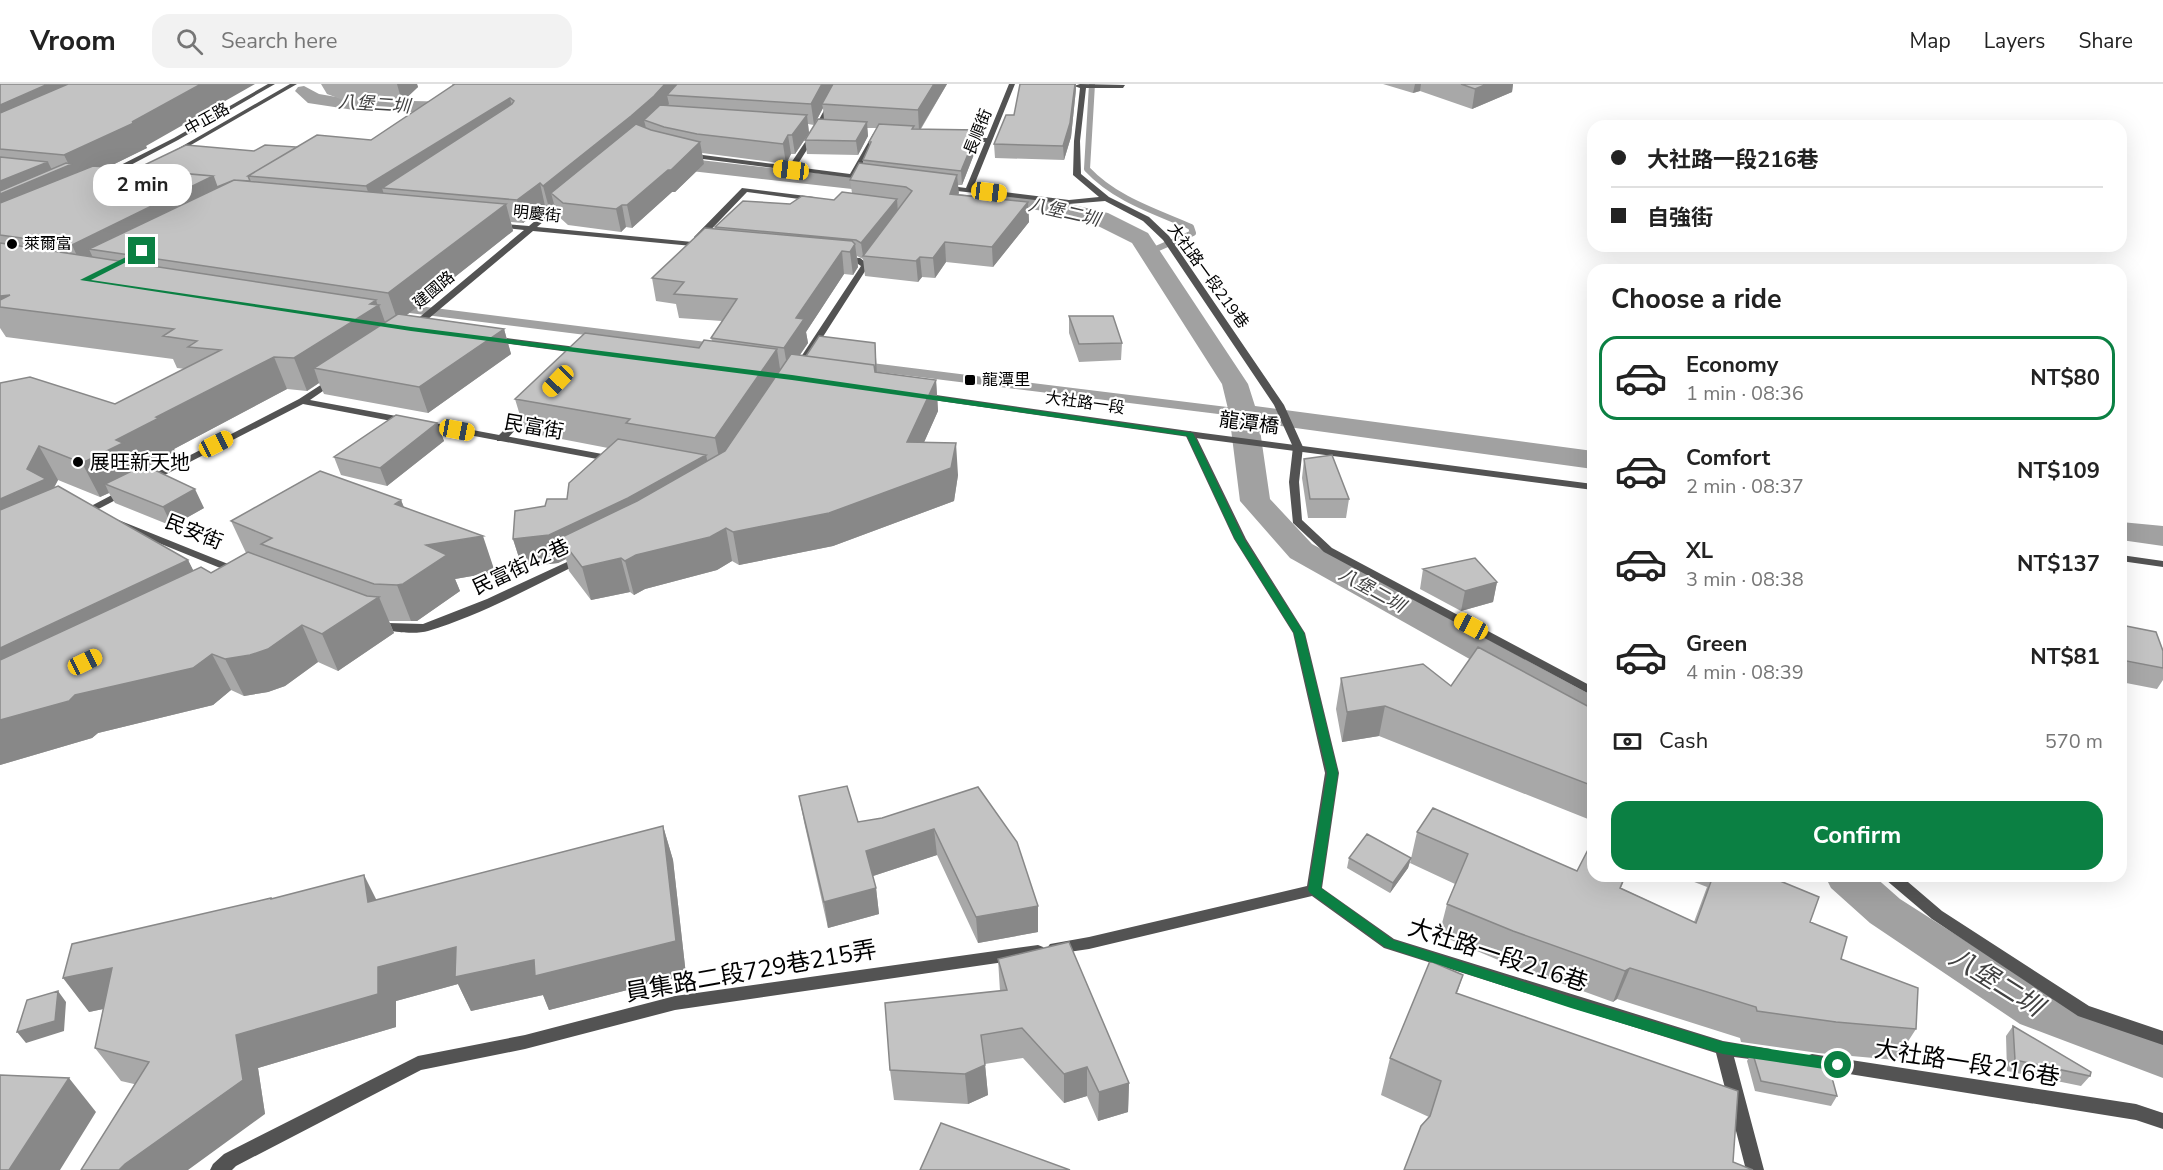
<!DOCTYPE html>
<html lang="en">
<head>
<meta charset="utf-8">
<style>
  :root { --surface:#fff; --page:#f2f2f2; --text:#222; --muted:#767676; --line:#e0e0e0; --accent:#0b8043 }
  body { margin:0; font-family:"Nunito Sans","Noto Sans TC",sans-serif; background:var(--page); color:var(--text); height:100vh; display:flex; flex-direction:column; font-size:22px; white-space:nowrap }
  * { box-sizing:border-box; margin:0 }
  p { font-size:20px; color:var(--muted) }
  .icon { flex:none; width:33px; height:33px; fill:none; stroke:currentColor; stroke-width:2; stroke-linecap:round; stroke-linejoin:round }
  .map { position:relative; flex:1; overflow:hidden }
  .details { position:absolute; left:1587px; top:180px; width:540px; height:618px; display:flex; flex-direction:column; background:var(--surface); border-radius:18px; box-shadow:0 6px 24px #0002 }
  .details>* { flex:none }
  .banner { position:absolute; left:1587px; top:36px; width:540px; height:132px; border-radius:18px; box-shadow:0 6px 24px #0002; display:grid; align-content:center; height:132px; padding:0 24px; background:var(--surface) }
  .end { position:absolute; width:27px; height:27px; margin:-14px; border:8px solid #0b8043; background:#fff; box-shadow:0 0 0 3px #fff }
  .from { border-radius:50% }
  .bubble { position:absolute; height:42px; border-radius:18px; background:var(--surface); box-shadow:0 6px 24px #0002; font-size:20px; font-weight:700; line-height:42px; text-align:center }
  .car { position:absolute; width:18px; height:36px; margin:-18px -9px; border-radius:8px; box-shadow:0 0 4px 2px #0007; background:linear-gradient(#f5c518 24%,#345 0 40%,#f5c518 0 76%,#345 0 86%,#f5c518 0) }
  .banner b { display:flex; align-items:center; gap:21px; height:57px; font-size:22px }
  .banner b+b { border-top:2px solid var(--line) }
  .banner i { width:15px; height:15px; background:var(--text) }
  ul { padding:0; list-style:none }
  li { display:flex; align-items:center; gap:18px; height:84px; margin:0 12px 9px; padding:0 12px; border:3px solid transparent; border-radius:18px }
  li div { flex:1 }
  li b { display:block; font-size:22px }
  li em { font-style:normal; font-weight:700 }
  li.current { border-color:var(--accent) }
  li>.icon { width:54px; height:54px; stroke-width:1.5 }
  h2 { padding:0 24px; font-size:27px; line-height:72px }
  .pay { display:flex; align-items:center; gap:15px; height:66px; padding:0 24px; font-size:22px }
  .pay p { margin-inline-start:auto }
  .button { display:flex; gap:12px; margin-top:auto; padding:12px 24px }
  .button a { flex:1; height:69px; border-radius:18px; background:var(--accent); color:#fff; font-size:24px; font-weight:700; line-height:69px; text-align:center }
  header { display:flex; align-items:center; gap:36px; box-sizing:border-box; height:84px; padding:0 30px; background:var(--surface); border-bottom:2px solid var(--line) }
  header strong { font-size:28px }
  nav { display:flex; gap:33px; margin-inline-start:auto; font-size:21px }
  .search { width:420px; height:54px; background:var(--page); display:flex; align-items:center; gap:15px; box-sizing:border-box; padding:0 21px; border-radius:18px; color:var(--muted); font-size:22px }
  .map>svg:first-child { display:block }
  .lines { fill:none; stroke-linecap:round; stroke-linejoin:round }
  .stream-far1 { stroke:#a1a1a1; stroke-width:6 }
  .stream { stroke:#a1a1a1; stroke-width:8 }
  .canal { fill:#a1a1a1; fill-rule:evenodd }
  .service { fill:#535353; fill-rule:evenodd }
  .minor { fill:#535353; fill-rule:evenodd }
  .tertiary { fill:#535353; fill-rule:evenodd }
  .wall { fill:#a8a8a8 }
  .shaded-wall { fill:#888 }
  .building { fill:#c3c3c3; stroke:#888; stroke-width:1.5 }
  .route { fill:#0b8043 }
  .poi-dot { fill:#000; stroke:#fff; stroke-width:2 }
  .labels { text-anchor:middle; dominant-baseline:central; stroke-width:4.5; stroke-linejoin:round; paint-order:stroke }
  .far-street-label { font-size:16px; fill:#000; stroke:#fff }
  .far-poi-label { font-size:16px; fill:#000; stroke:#fff; text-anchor:start }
  .far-water-label { font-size:18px; font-style:italic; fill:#424242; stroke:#fff }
  .street-label { font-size:20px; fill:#000; stroke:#fff }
  .poi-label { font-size:20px; fill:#000; stroke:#fff; text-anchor:start }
  .near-street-label { font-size:24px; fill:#000; stroke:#fff }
  .near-water-label { font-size:26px; font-style:italic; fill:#424242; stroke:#fff }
</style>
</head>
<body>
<header>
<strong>Vroom</strong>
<div class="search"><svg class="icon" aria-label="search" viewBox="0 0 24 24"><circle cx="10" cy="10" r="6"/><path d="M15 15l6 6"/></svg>Search here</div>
<nav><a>Map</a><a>Layers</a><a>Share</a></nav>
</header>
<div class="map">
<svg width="2163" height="1086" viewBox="0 0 2163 1086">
  <rect width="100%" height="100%" fill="#fff"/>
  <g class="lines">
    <path class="stream-far1" d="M1092,0L1087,85C1115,115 1154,127 1191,143L1193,149L1149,168"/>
    <path class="stream" d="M402,224L714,263
      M863,282L1243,329"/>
    <path class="canal" d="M304,2L319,10L354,16L468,18L474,20L477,24L474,28L468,30L354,26L308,19L295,7L298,3Z
      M655,67L682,74L897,98L904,100L907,104L904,108L897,110L682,86L648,77L645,73L648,69Z
      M982,108L1052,116L1108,129L1148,149L1248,300L1255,322L1593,367V385L1259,339L1270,415L1312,460L1593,612V641L1580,637L1290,474L1240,417L1229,329L1222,300L1132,159L1092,139L1052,128L975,118L971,114L975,110Z
      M2121,438L2163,442V462L2121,456Z
      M1825,792H1874L1900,815L2052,912L2163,952V994L2020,940L1870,839L1831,804Z"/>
    <path class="service" d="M838,0H844L820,45L796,83L850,90L873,50L876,48L879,50L856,91L869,92V96L687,73L684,71L687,69L789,82L814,45Z
      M1009,0H1015L973,104L1069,116L1099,113L1073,91L1074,57L1080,4L1074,2L1080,0L1125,1L1123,4H1086L1080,57L1081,90L1109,113L1149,133L1169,152L1284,321L1303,363L1299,398L1302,436L1332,464L1593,603V612L1324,468L1293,439L1289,398L1293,363L1274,321L1163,156L1143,137L1105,117L1069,120L940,105L939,103L943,101L966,104L985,58L964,57L961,55L964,53L987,54Z
      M742,104L814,113L818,115L814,117L747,108L700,157H694V153Z
      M531,321L536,324L534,326L505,357H497V353L528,322Z
      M1190,347L1195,350L1246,455L1305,549L1339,689L1322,804L1394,855L1723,957L1771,965L1773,970L1771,975L1765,977L1734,973L1764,1086H1746L1716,969L1384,864L1312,812L1089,865L1055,870L1050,868L1047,864L1050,860L1089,853L1307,802L1325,689L1293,549L1234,455L1185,350Z
      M116,435L243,486L245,488L243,490H235L112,440L111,438Z
      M580,472L586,475L584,477C534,502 481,531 428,547C415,551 379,548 370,539L376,535L388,539L423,540L487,515Z
      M1884,792H1901L1942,827L2089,922L2163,947V961L2078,932L1932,835L1886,796Z
      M1038,861L1043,863L1046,867L1043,871L1038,873L675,926L525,965L421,986L236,1082L232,1086H210L213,1080L224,1070L418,972L525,951L675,912Z
      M1812,970L2136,1020L2163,1029V1045L2136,1036L1812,984L1806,982L1804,977L1806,972Z"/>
    <path class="minor" d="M564,112L571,114L537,143L703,159L707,161L703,163L533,147L415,246H409V242L524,146L496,143L492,141L493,139L529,142Z
      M840,173L860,174L869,181L801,287H795L793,285L861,182L855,178L840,177Z
      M333,293L336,294V298L310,316L407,334L412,337L407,340L303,320L151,398L147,399L142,396L299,315Z
      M424,337L613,372L618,375L613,378L421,342V338Z
      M127,403L131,404L132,406L131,408L85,432L81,433L76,430Z"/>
    <path class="tertiary" d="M268,0H275L178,56L108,93L101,91L174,54Z
      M290,0H297L177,69L172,68Z
      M491,252L584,264L589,267L584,270L488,257L487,255Z
      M922,309L1203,349L1593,400V406L1203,355L919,314V310Z
      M2121,471L2163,477V483L2121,477Z"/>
  </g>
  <path class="wall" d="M0,0L146,62L147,64L108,83L136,85L254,67L371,56L453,2L452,0H947L921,45L978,46V60L962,101H958V110L1028,118L1029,138L993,183L946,178L935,194L922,193L918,198L865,192L863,175L857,172L858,183L853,191L844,190L806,248L808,259L800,271L806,272L875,259L877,288L936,296L938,327L924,358L958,391L954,417L833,462L739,481L732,477L717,486L645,505L634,511L630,508L591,516L569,487L566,475L558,479L522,483L513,455L545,422L567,415L608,364L525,348L515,315L699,264L712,257L711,254L722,237L679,234L676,220L656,217L652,194L715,145V143L790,120L834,116L852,109L850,96L863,80V76L869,63V58L877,44H867L868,52L858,71L807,70L805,56L824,36L823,24L814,41L808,40L809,49L795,70H791L786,80L702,69L704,80L675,108H672L632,144L626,143L621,148L568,141L557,131L554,120L549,124L545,122L523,139L511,138L513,147L406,231L504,245L511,270L428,329L324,310L319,299L307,307L287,305L174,365L175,367L147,382L204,424L172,442L115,419L109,409L100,413L58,396L54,404L188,476L193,487L211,489L246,469L231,437L401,416L404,423L495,488L455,495L460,507L417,537H389L394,549L338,587L318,578L285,602L268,608L244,612L231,606L213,621L98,649L92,654L0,681V299L115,320L185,285L177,284L173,275L6,253L0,244Z
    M321,0H417L418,3L402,18L343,16L327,10Z
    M1383,0H1513L1512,8L1472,25L1420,7L1413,9Z
    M1076,5L1071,53L1064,76L995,74L994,60L1014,31Z
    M1069,232L1122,259L1121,276L1079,278L1069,249Z
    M437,339L444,357L387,402L341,391L334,373Z
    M1304,375L1349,415L1346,434H1308L1302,394Z
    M1423,485L1497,498L1493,518L1461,527L1420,505Z
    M2121,541L2163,567V596L2157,605L2121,598Z
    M1341,594L1451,602L1593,625V737L1379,652L1342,658L1336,625Z
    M978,703L1038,822V848L978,859L937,771L873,792L876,804L879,830L828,844L804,738L799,712L858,738L882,734Z
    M663,742L673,776L686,891L549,926L543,911L471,927L458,900L396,917V943L258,984L265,1030L121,997L95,964L103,925L89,928L271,814L272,815L376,816Z
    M1417,748L1577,787L1593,792H1626L1621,804L1694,838L1707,803L1679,792H1768L1810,838L1841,875L1916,945L1896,976L1818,969L1741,958L1740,954L1617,915L1613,918L1503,878L1439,851L1447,820L1455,800L1410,779Z
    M1349,774H1411L1408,784L1390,809L1347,784Z
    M998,875L1129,999L1128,1028L1098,1037L1087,1012L1064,1019L1023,974L985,980L988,1011L968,1020L894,1016L890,986L1000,907Z
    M1463,891L1457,910L1738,1007L1429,1033L1381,1011L1390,974Z
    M2013,942L2090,992L2081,1002L2007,987L2006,952Z
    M1752,967L1837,1012L1831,1022L1755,1007L1747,977Z"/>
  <path class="shaded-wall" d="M48,0H104L0,53V21Z
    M201,0H255L146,62L147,64L80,97L0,145V97L48,78L53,88L69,81L64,71L132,38Z
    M397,0H417L418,3L402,18Z
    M665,0H687L667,11L669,20L658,32L644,36L646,44L551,109L554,120L549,124L543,102Z
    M822,0H835L822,20L823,24L814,41L811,20Z
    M934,0H947L919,47L918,26Z
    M1075,0H1076V5L1071,53L1064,76L1063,62Z
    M1415,0H1421L1420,7L1413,9Z
    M1487,0H1513L1512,8L1472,25L1475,5Z
    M510,14L515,34L382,104L386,117L374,125L366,102Z
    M807,31L809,49L795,70L792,51Z
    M867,38L868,52L858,71L856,57Z
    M978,46V60L962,101L961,87Z
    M788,51L791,70L786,80L783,60Z
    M700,58L704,80L675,108H672L632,144L627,121Z
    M957,91L959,109L951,129L950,110Z
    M213,92L224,120L89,165L98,185L86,191L72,161Z
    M540,99L545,122L523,139L517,116Z
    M897,115L898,130L863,172L861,159Z
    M1028,118L1029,138L993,183L992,163Z
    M506,120L513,147L398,238L388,209Z
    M622,121L626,143L621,148L616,125Z
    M945,158L946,178L935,194L933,174Z
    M855,160L858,183L853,191L850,168Z
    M842,167L844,190L806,248L808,259L788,288L784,264L796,234Z
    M920,173L922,193L918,198L916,177Z
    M10,211L0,223V212Z
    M376,216L378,222L379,221L390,252L314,284L319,299L307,307L294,274Z
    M504,245L511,270L428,329L419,303Z
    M777,265L782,298L722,389L715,354Z
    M274,273L287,305L174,365L175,367L138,388L105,400L109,409L100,413L82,379L116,356L156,333Z
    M936,296L938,327L910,390L907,358Z
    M437,339L444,357L387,402L380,384Z
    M956,359L958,391L954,417L833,462L739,481L733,448Z
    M39,362L58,396L52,407L0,460V415L27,385Z
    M706,371L712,398L560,454L566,475L558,479L522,483L513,455Z
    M195,405L204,424L172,442L163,423Z
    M401,416L414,452L395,420Z
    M726,444L732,477L717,486L645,505L634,511L625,477L636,471Z
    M483,452L495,488L455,495L460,507L417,537H411L397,501L426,461Z
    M621,474L630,508L591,516L582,483Z
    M188,476L206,511L0,612V564Z
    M1497,498L1493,518L1461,527L1465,507Z
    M379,513L394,549L338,587L322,550Z
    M302,541L318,578L285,602L268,608L244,612L225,575Z
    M212,570L231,606L213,621L98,649L92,654L0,681V636L75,611Z
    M1385,622L1379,652L1342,658L1347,628Z
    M663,742L673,776L686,891L549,926L543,911L471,927L458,900L396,917V943L258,984L265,1030L188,1086H119L236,951L378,883Z
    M934,745L937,771L870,793L866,767Z
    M1411,774L1408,784L1390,809L1393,799Z
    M364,791L381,825L368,818Z
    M876,804L879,830L828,844L824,818Z
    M1038,822V848L978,859L976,833Z
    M112,884L136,918L89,928L63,894Z
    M1630,884L1617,915L1613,918L1625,887Z
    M58,907L66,918L64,947L26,959L17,948Z
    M985,981L988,1011L968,1020L965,990Z
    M1087,983V1012L1064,1019V990Z
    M69,994L96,1028L60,1086H9Z
    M1129,999L1128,1028L1098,1037L1099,1008Z"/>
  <path class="building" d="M0,0H48L0,21Z
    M68,0H201L132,38H136L64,71L0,65V29Z
    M455,0H665L654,12L631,32L543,102L540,99L517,116L382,104L512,20L514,17L510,14L366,102L248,92L317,51L371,56Z
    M677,0H822L811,20L667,11Z
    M833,0H934L918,26L822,20Z
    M1020,0H1075L1070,39L1063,62L994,60L1006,31H1014Z
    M1461,0H1487L1475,5Z
    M660,21L807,31L792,51H788L783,60L697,50L664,43L644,36Z
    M818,35L867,38L856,57L805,56Z
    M636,40L651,46L700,58L671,86H668L627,121H622L616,125L563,119L551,109Z
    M879,40L914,42L912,45L978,46L961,87L863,76L871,58H869Z
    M186,61L254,67L265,61L297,63L248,92L250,97L234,96L217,103L213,92L136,85Z
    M0,73L48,78L0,97Z
    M66,79L72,80L0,110V107Z
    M859,79L957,91L950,110L1028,118L992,163L945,158L933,174L920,173L916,177L863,172L912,107L906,103L850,96Z
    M93,82L213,92L72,161L0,151V119Z
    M234,96L506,120L388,209L89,165Z
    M842,108L897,115L861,159L856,156L715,143L743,117L790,120L802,112L834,116Z
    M705,144L852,157L855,160L850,168L842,167L796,234L804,235L784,264L711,254L737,215L674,210L684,198L652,194Z
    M0,159L376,216L370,220L379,221L294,274L274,273L156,333L159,334L116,356L123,359L82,379L39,362L27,385L46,395L0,415V299L30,293L115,320L221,266L188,263L197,257L163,252L174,245L0,223V216L10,211L0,212Z
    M398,230L504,245L419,303L314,284Z
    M1069,232H1113L1122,259L1079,260Z
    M585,249L699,264L704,256L777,265L715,354L626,339L630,335L515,315Z
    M819,252L875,259L876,288H875L874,281L806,272Z
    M791,270L874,281L875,288L936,296L907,358L956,359L951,384L829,429L733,448L726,444L710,453L636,471L625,477L621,474L582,483L560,454L637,417L725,367Z
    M396,331L437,339L380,384L334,373Z
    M618,355L706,371L628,414L549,451L513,455L515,427L545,422L547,415H567L569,399Z
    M1332,371L1349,415H1310L1304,375Z
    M144,381L195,405L163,423L105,400Z
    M320,387L401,416L395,420L483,452L426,461L447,471L403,500L397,501L374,500L261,460L272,454L231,437Z
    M58,402L188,476L0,564V426Z
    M248,468L367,512L379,513L322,550L302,541L268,565L250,571L225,575L212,570L193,584L75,611L69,617L0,636V576L201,483L211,489Z
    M1475,474L1497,498L1465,507L1423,485Z
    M2121,541L2156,548L2163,567V584L2121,576Z
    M1478,563L1593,625V702L1385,622L1347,628L1341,594L1423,580L1451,602Z
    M847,702L858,738L882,734L978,703L1017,758L1038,822L976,833L934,745L866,767L876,804L824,818L799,712Z
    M1433,724L1577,787L1593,756V792H1625L1620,804L1696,839L1713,792H1768L1819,813L1810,838L1847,853L1841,875L1918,904L1916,945L1836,938L1757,927L1756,923L1630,884L1625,887L1513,847L1447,820L1468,770L1417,748Z
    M663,742L676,857L535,892L534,876L455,893L456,863L378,883V910L236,951L243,996L125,1080L119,1086H81L149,978L95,964L112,884L63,894L72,860L271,814V815L364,791L368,818Z
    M1367,750L1411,774L1393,799L1349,774Z
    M1069,858L1129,999L1099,1008L1087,983L1064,990L1022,944L981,951L985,981L965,990L890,986L885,919L1007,906L998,875Z
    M1430,877L1463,891L1456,909L1738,1007L1733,1078L1753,1086H1404L1421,1042L1430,1032L1441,997L1390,974Z
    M58,907L55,937L17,948L27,916Z
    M2013,942L2091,988L2090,992L2015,976Z
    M1752,967L1828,979L1837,1012L1761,997Z
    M0,991L69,994L9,1086H0Z
    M941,1039L1070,1086H920Z"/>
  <path class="route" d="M142,165L144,169L91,196L411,243L792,291L1193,349L1244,455L1304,549L1338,689L1321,804L1393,856L1571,913L1723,958L1838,975L1843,977L1845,981L1843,986L1838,987L1723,970L1571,924L1385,863L1310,809L1308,806L1327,689L1294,549L1235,455L1187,352L792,296L411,247L80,196Z"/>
  <g class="poi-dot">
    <circle cx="12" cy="160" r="6"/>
    <rect x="964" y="290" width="12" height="12" rx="3"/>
    <circle cx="78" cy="378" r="6"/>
  </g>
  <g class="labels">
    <g class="far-street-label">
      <text transform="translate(207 35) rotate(-29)">中正路</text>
      <text transform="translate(978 48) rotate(-68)">長順街</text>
      <text transform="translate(537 130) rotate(6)">明慶街</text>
      <text transform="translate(1208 192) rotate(54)">大社路一段219巷</text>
      <text transform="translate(434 206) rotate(-40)">建國路</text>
      <text transform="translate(1085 319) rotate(8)">大社路一段</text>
    </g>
    <g class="far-poi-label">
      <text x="24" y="160">萊爾富</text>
      <text x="982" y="296">龍潭里</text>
    </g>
    <g class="far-water-label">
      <text transform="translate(374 20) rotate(4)">八堡二圳</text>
      <text transform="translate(1064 128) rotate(13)">八堡二圳</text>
      <text transform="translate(1372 506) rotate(29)">八堡二圳</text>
    </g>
    <g class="street-label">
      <text transform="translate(1249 339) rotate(7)">龍潭橋</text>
      <text transform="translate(534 343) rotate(10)">民富街</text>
      <text transform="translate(194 448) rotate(22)">民安街</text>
      <text transform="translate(521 483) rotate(-25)">民富街42巷</text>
    </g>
    <g class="poi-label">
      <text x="90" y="378">展旺新天地</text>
    </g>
    <g class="near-street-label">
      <text transform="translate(1498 871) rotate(18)">大社路一段216巷</text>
      <text transform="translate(751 887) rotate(-10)">員集路二段729巷215弄</text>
      <text transform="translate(1967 979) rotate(9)">大社路一段216巷</text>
    </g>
    <g class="near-water-label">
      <text transform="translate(1996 898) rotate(32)">八堡二圳</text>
    </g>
  </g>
</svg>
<i class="end from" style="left:1838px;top:981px"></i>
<i class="end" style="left:142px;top:167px"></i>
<div class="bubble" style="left:93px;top:80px;width:99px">2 min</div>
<i class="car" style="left:791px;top:86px;rotate:277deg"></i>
<i class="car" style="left:989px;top:108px;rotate:97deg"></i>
<i class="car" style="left:558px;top:297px;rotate:224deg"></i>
<i class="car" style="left:457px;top:346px;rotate:101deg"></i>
<i class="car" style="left:216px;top:360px;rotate:63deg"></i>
<i class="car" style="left:1471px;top:542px;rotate:298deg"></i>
<i class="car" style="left:85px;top:578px;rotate:64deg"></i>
<div class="banner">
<b><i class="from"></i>大社路一段216巷</b>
<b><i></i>自強街</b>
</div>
<section class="details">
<h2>Choose a ride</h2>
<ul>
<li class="current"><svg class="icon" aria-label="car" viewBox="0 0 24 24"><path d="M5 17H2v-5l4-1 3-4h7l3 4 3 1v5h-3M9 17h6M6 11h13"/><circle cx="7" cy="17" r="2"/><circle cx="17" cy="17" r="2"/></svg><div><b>Economy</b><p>1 min · 08:36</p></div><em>NT$80</em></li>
<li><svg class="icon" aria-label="car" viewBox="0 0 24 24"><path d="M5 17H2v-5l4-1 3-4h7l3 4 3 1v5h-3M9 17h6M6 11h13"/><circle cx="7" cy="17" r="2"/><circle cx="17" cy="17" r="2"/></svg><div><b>Comfort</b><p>2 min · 08:37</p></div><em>NT$109</em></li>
<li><svg class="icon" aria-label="car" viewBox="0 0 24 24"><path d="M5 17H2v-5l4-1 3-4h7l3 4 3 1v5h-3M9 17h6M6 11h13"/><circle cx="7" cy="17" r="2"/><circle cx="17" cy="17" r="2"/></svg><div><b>XL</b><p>3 min · 08:38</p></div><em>NT$137</em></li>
<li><svg class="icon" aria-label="car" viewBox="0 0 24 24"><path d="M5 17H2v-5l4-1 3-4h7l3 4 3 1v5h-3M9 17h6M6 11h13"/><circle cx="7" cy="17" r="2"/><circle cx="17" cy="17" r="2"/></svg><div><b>Green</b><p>4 min · 08:39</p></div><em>NT$81</em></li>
</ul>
<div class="pay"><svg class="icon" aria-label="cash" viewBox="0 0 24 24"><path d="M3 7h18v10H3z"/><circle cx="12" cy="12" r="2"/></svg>Cash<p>570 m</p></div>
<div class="button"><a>Confirm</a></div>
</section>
</div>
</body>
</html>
